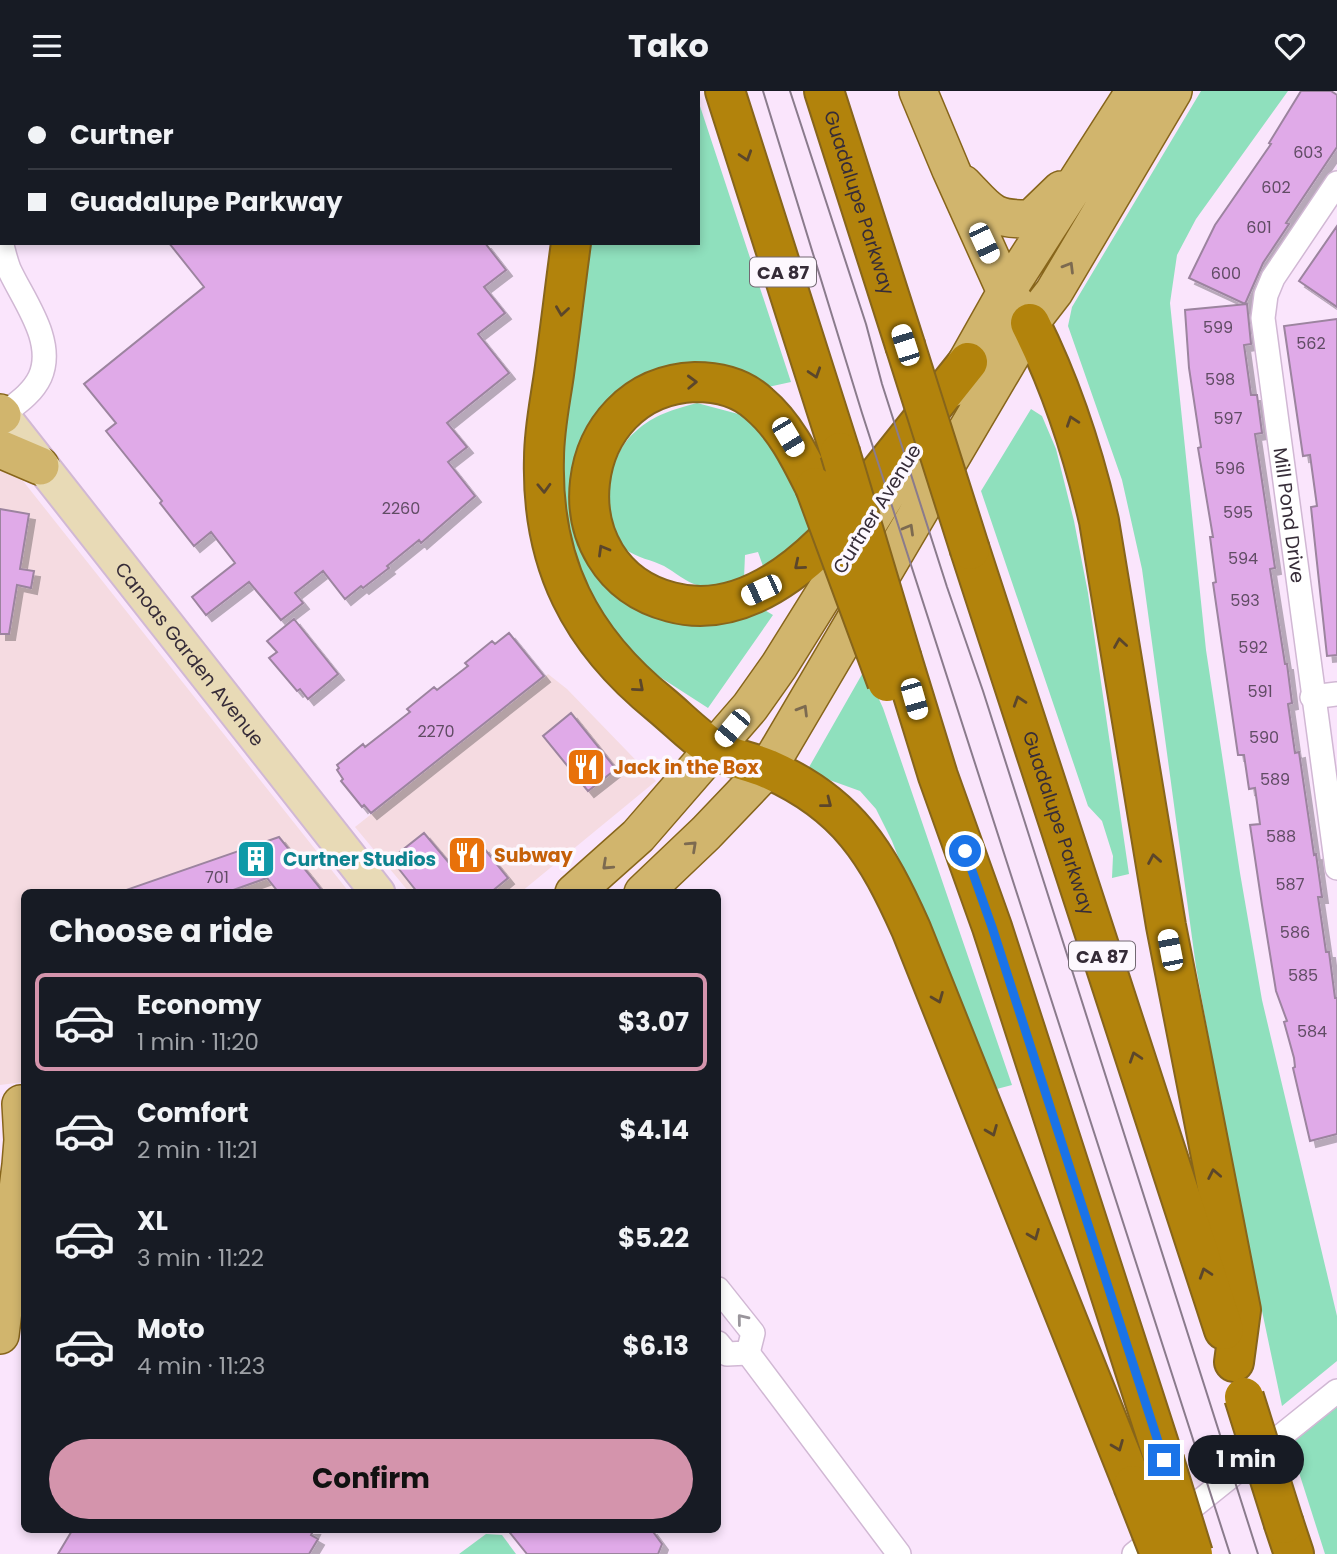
<!DOCTYPE html>
<html lang="en">
<head>
<meta charset="utf-8">
<style>
  :root { --surface:#171b24; --page:#20242c; --text:#f1f3f6; --muted:#9ea1a6; --line:#363941; --accent:#d494ac }
  body { margin:0; font-family:Poppins,sans-serif; background:var(--page); color:var(--text); height:100vh; display:flex; flex-direction:column; font-size:26px; white-space:nowrap }
  * { box-sizing:border-box; margin:0 }
  p { font-size:23px; color:var(--muted) }
  .icon { flex:none; width:38px; height:38px; fill:none; stroke:currentColor; stroke-width:2; stroke-linecap:round; stroke-linejoin:round }
  .map { position:relative; flex:1; overflow:hidden }
  .details { position:absolute; left:21px; top:798px; width:700px; height:644px; display:flex; flex-direction:column; background:var(--surface); border-radius:10px; box-shadow:0 4px 10px #0003 }
  .details>* { flex:none }
  .hud { position:absolute; left:0px; top:0px; width:700px; height:154px; box-shadow:0 4px 10px #0003; display:grid; align-content:center; height:154px; padding:0 28px; background:var(--surface) }
  .end { position:absolute; width:32px; height:32px; margin:-16px; border:9px solid #1a73e8; background:#fff; box-shadow:0 0 0 4px #fff }
  .from { border-radius:50% }
  .bubble { position:absolute; height:49px; border-radius:24px; background:var(--surface); box-shadow:0 4px 10px #0003; font-size:23px; font-weight:700; line-height:49px; text-align:center }
  .car { position:absolute; width:21px; height:42px; margin:-21px -10px; border-radius:9px; box-shadow:0 0 5px 2px #0007; background:linear-gradient(#fff 24%,#345 0 40%,#fff 0 76%,#345 0 86%,#fff 0) }
  .hud b { display:flex; align-items:center; gap:24px; height:66px; font-size:26px }
  .hud b+b { border-top:2px solid var(--line) }
  .hud i { width:18px; height:18px; background:var(--text) }
  ul { padding:0; list-style:none }
  li { display:flex; align-items:center; gap:21px; height:98px; margin:0 14px 10px; padding:0 14px; border:4px solid transparent; border-radius:10px }
  li div { flex:1 }
  li b { display:block; font-size:26px }
  li em { font-style:normal; font-weight:700 }
  li.current { border-color:var(--accent) }
  li>.icon { width:63px; height:63px; stroke-width:1.5 }
  h2 { padding:0 28px; font-size:32px; line-height:84px }
  .primary-button { display:flex; gap:14px; margin-top:auto; padding:14px 28px }
  .primary-button a { flex:1; height:80px; border-radius:42px; background:var(--accent); color:#111; font-size:28px; font-weight:700; line-height:80px; text-align:center }
  header { display:flex; justify-content:space-between; align-items:center; height:91px; padding:0 28px; background:var(--surface); font-size:32px; font-weight:700 }
  .map>svg:first-child { display:block }
  .commercial { fill:#f5dbe1 }
  .green { fill:#8fe0bd }
  .building { fill:#e0aae8; stroke:#9c849f; stroke-width:2; filter:url(#shadow) }
  .lines { fill:none; stroke-linecap:round; stroke-linejoin:round }
  .street-casing { stroke:#d1b8d4; stroke-width:26 }
  .secondary-casing { stroke:#d1b8d4; stroke-width:37 }
  .primary-casing { stroke:#87651b; stroke-width:40 }
  .highway-casing { stroke:#87651b; stroke-width:42 }
  .street { stroke:#fff; stroke-width:23 }
  .secondary { stroke:#e8dab6; stroke-width:33 }
  .primary { stroke:#d1b56d; stroke-width:37 }
  .highway { stroke:#b2830c; stroke-width:38 }
  .tram { stroke:#8a7b8c; stroke-width:2 }
  .highway-bridge-casing { stroke:#87651b; stroke-width:42; stroke-linecap:butt }
  .highway-bridge { stroke:#b2830c; stroke-width:38 }
  .oneway { stroke:#5b462b }
  .oneway2 { stroke:#7c6a50 }
  .oneway3 { stroke:#9a969c }
  .route { stroke:#1a73e8; stroke-width:9 }
  .labels { text-anchor:middle; dominant-baseline:central; stroke-width:7; stroke-linejoin:round; paint-order:stroke }
  .number-label { font-size:16px; fill:#604c64 }
  .shield { fill:#fdf8fe; stroke:#726973; stroke-width:2 }
  .shield-label { font-size:18px; font-weight:bold; fill:#362c38 }
  .street-label { font-size:19px; fill:#362c38; stroke:#fdf8fe }
  .food-label { font-size:19px; font-weight:bold; fill:#c56008; stroke:#fdf8fe; text-anchor:start }
  .culture-label { font-size:19px; font-weight:bold; fill:#0d838f; stroke:#fdf8fe; text-anchor:start }
</style>
</head>
<body>
<header><svg class="icon" aria-label="menu" viewBox="0 0 24 24"><path d="M4 6h16M4 12h16M4 18h16"/></svg>Tako<svg class="icon" aria-label="heart" viewBox="0 0 24 24"><path d="M12 20l-8-8c-3-5 5-10 8-4 3-6 11-1 8 4z"/></svg></header>
<div class="map">
<svg width="1337" height="1463" viewBox="0 0 1337 1463">
  <defs>
    <filter id="shadow"><feDropShadow dx="6" dy="6" stdDeviation="0" flood-color="#0004"/></filter>
  </defs>
  <rect width="100%" height="100%" fill="#fae5fc"/>
  <path class="commercial" d="M8,371L349,801L24,802V991L0,994V375Z
    M548,583L567,598L656,690L521,801H409L355,736Z"/>
  <path class="green" d="M1201,0H1288L1196,128L1177,164L1170,212L1206,559L1240,782L1262,909L1337,1225V1270L1282,1315L1233,1082L1196,876L1142,478L1122,389L1068,235L1072,216Z
    M698,9L791,291L768,296L703,273L672,275L639,289L603,316L583,355L592,470L617,506L664,529L712,532L761,517L773,524L708,617L649,579L612,538L582,487L560,420V329L584,152H698Z
    M697,312L742,324L769,350L813,430L810,443L764,478L758,461L745,464L744,487C729,492 713,498 697,494C688,492 673,480 664,475C652,469 637,467 625,458C596,432 607,364 635,341C655,323 672,319 697,312Z
    M1031,318L1042,325L1056,358L1074,430L1088,502L1129,783L1112,787L1113,765L1102,730L1088,715L981,400Z
    M865,578L883,617L1012,994L989,1000L892,750L876,718L860,700L813,683L808,678Z
    M1337,1315V1463H1325L1288,1347Z
    M486,1443L502,1444L516,1463H459Z"/>
  <path class="building" d="M1301,0H1331L1337,4V56L1286,132L1289,133L1263,172L1245,213L1189,187L1215,134L1271,53L1269,52Z
    M1337,135V216L1299,190Z
    M169,152H485L506,179L484,196L505,222L478,243L509,282L447,332L467,356L448,371L475,405L421,452L419,449L387,475L389,477L363,497L361,495L345,508L323,480L295,502L303,512L281,529L249,491L206,524L192,506L235,472L211,441L194,455L160,412L162,410L106,340L116,332L84,293L204,196Z
    M1247,213L1251,253L1244,254L1251,304H1257L1262,342L1255,343L1275,477L1270,478L1285,573H1287L1292,612L1288,613L1295,662L1299,661L1314,764L1316,763L1322,806H1318L1326,861H1329L1335,907H1337V1043L1310,1050L1293,977L1295,976L1294,967L1284,931L1287,930L1276,900L1262,814L1250,734L1260,733L1255,697L1249,698L1244,664H1238L1213,492L1216,491L1210,446H1213L1198,357L1201,356L1189,277L1185,219Z
    M1337,228V564L1327,565L1311,416L1317,415L1310,364L1303,365L1284,235Z
    M0,418L29,423L20,478L34,480L31,497L17,494L9,543H0Z
    M294,528L338,583L308,608L300,598L297,600L269,567L277,561L267,550Z
    M509,542L544,585L371,722L364,714L362,716L341,690L343,688L337,679L339,677L337,674L363,653L365,656L410,621L407,618L434,596L437,599L468,575L465,572L492,550L495,553Z
    M571,622L616,678L588,700L543,645Z
    M424,742L455,779L483,756L508,787L490,802H418L391,768Z
    M279,746L324,802H279L267,787L225,802H127L126,799Z
    M73,1438H314L311,1444L318,1448L309,1463H58Z
    M507,1438H651L662,1453L658,1463H527Z"/>
  <g class="lines">
    <g class="street-casing">
      <g id="street">
        <path id="s1" d="M1337,92L1273,187L1266,204L1263,227L1337,777"/>
        <path d="M0,147C3,157 5,168 9,178C23,209 56,250 40,286C32,303 16,313 2,324"/>
        <path d="M1312,606L1337,603"/>
        <path d="M718,1198L753,1242L748,1262"/>
        <path d="M718,1252L727,1263L748,1262"/>
        <path d="M748,1262L899,1463"/>
        <path d="M1134,1463L1337,1300"/>
      </g>
    </g>
    <g class="secondary-casing">
      <g id="secondary">
        <path id="s2" d="M2,324L378,802"/>
      </g>
    </g>
    <g class="primary-casing">
      <path id="primary" d="M918,0L951,79L1006,201L1019,217
        M963,93C989,120 991,129 1031,128L1061,99
        M952,297L1006,201L1135,0
        M0,322L2,324
        M0,358L40,375
        M574,802L638,745L750,616L779,575L907,370
        M643,802L706,742L768,677L1030,232L1054,201L1173,0
        M0,1244L21,1074L23,1049L21,1013"/>
    </g>
    <g class="highway-casing">
      <g id="highway">
        <path d="M725,0L840,361"/>
        <path id="s3" d="M824,0L905,254"/>
        <path d="M589,2V0"/>
        <path d="M571,152C565,196 560,240 554,283C550,311 544,339 544,367C541,472 580,549 661,614C678,628 695,646 714,658C730,668 751,670 768,678C848,713 877,762 911,838L1133,1394"/>
        <path d="M1030,232C1062,296 1083,361 1099,430L1166,835L1241,1219L1234,1271"/>
        <path d="M815,396C800,366 785,335 759,313C742,297 718,291 695,291C570,296 548,479 671,511C729,527 783,492 823,453L968,271"/>
        <path id="s4" d="M970,459L1224,1239"/>
        <path d="M902,568L938,685L992,836L1164,1369"/>
        <path d="M1284,1433L1294,1463"/>
      </g>
    </g>
    <use href="#street" class="street"/>
    <use href="#secondary" class="secondary"/>
    <use href="#primary" class="primary"/>
    <use href="#highway" class="highway"/>
    <path class="tram" d="M763,0L862,322L1230,1463
      M790,0L866,233L882,293L947,496L983,600L1258,1463"/>
    <g class="highway-bridge-casing">
      <path id="highway-bridge" d="M905,254L970,459
        M840,361L902,568
        M815,396L887,591
        M1244,1306L1284,1433
        M1164,1369L1193,1463
        M1133,1394L1160,1463"/>
    </g>
    <use href="#highway-bridge" class="highway-bridge"/>
  </g>
  <defs><path id="oneway-chevron" d="M-2-3.5L2.5 0L-2 3.5" fill="none" stroke-width="1.6" stroke-linecap="round" stroke-linejoin="round" transform="scale(1.75)"/></defs>
  <g class="oneway">
    <use href="#oneway-chevron" transform="translate(746 65) rotate(72)"/>
    <use href="#oneway-chevron" transform="translate(562 220) rotate(98)"/>
    <use href="#oneway-chevron" transform="translate(815 282) rotate(72)"/>
    <use href="#oneway-chevron" transform="translate(692 291) rotate(-2)"/>
    <use href="#oneway-chevron" transform="translate(1072 330) rotate(-109)"/>
    <use href="#oneway-chevron" transform="translate(544 397) rotate(88)"/>
    <use href="#oneway-chevron" transform="translate(603 459) rotate(-120)"/>
    <use href="#oneway-chevron" transform="translate(799 474) rotate(140)"/>
    <use href="#oneway-chevron" transform="translate(1120 552) rotate(-99)"/>
    <use href="#oneway-chevron" transform="translate(639 596) rotate(41)"/>
    <use href="#oneway-chevron" transform="translate(1019 610) rotate(-108)"/>
    <use href="#oneway-chevron" transform="translate(827 712) rotate(38)"/>
    <use href="#oneway-chevron" transform="translate(1154 768) rotate(-100)"/>
    <use href="#oneway-chevron" transform="translate(938 907) rotate(68)"/>
    <use href="#oneway-chevron" transform="translate(1135 966) rotate(-108)"/>
    <use href="#oneway-chevron" transform="translate(992 1040) rotate(68)"/>
    <use href="#oneway-chevron" transform="translate(1214 1083) rotate(-101)"/>
    <use href="#oneway-chevron" transform="translate(1034 1144) rotate(68)"/>
    <use href="#oneway-chevron" transform="translate(1205 1182) rotate(-108)"/>
    <use href="#oneway-chevron" transform="translate(1118 1355) rotate(68)"/>
  </g>
  <g class="oneway2">
    <use href="#oneway-chevron" transform="translate(1069 176) rotate(-59)"/>
    <use href="#oneway-chevron" transform="translate(909 438) rotate(-60)"/>
    <use href="#oneway-chevron" transform="translate(803 619) rotate(-59)"/>
    <use href="#oneway-chevron" transform="translate(692 755) rotate(-43)"/>
    <use href="#oneway-chevron" transform="translate(607 774) rotate(137)"/>
  </g>
  <use class="oneway3" href="#oneway-chevron" transform="translate(742 1228) rotate(-129)"/>
  <g class="lines">
    <path class="route" d="M965,760L992,836L1164,1369"/>
  </g>
  <defs>
    <g id="restaurant-square" transform="scale(2.0125)"><rect x="-9" y="-9" width="18" height="18" rx="4" fill="#e8710a" stroke="#fdf8fe"/><path d="M-5-6h1v4h1v-4h1v4h1v-4h1v5L-1.5 .5V6h-2V.5L-5-1ZM5-6V6H3V1.5H1.5Q1.5-4 5-6Z" fill="#fff"/></g>
    <g id="building-square" transform="scale(2.0125)"><rect x="-9" y="-9" width="18" height="18" rx="4" fill="#0f9aa8" stroke="#fdf8fe"/><path d="M-4-6H4V6H1V3H-1V6H-4ZM-2.5-4.3h1.7v1.8h-1.7ZM.8-4.3h1.7v1.8H.8ZM-2.5-1h1.7V.8h-1.7ZM.8-1h1.7V.8H.8Z" fill="#fff"/></g>
  </defs>
  <g fill-rule="evenodd">
    <use href="#restaurant-square" x="586" y="676"/>
    <use href="#restaurant-square" x="467" y="764"/>
    <use href="#building-square" x="256" y="768"/>
  </g>
  <g class="labels">
    <g class="number-label">
      <text x="1308" y="61">603</text>
      <text x="1276" y="96">602</text>
      <text x="1259" y="136">601</text>
      <text x="1226" y="182">600</text>
      <text x="1218" y="236">599</text>
      <text x="1311" y="252">562</text>
      <text x="1220" y="288">598</text>
      <text x="1228" y="327">597</text>
      <text x="1230" y="377">596</text>
      <text x="401" y="417">2260</text>
      <text x="1238" y="421">595</text>
      <text x="1243" y="467">594</text>
      <text x="1245" y="509">593</text>
      <text x="1253" y="556">592</text>
      <text x="1260" y="600">591</text>
      <text x="436" y="640">2270</text>
      <text x="1264" y="646">590</text>
      <text x="1275" y="688">589</text>
      <text x="1281" y="745">588</text>
      <text x="217" y="786">701</text>
      <text x="1290" y="793">587</text>
      <text x="1295" y="841">586</text>
      <text x="1303" y="884">585</text>
      <text x="1312" y="940">584</text>
    </g>
    <g class="shield">
      <rect x="750" y="166.5" width="66" height="29" rx="5"/>
      <rect x="1069" y="850.5" width="66" height="29" rx="5"/>
    </g>
    <g class="shield-label">
      <text x="783" y="181">CA 87</text>
      <text x="1102" y="865">CA 87</text>
    </g>
    <g class="street-label">
      <text stroke="none"><textPath href="#s3" startOffset="117">Guadalupe Parkway</textPath></text>
      <text transform="translate(877 418) rotate(-58)">Curtner Avenue</text>
      <text stroke="none"><textPath href="#s1" startOffset="355">Mill Pond Drive</textPath></text>
      <text stroke="none"><textPath href="#s2" startOffset="304">Canoas Garden Avenue</textPath></text>
      <text stroke="none"><textPath href="#s4" startOffset="287">Guadalupe Parkway</textPath></text>
    </g>
    <g class="food-label">
      <text x="613" y="676">Jack in the Box</text>
      <text x="494" y="764">Subway</text>
    </g>
    <g class="culture-label">
      <text x="283" y="768">Curtner Studios</text>
    </g>
  </g>
</svg>
<i class="end from" style="left:965px;top:760px"></i>
<i class="end" style="left:1164px;top:1369px"></i>
<div class="bubble" style="left:1188px;top:1344px;width:116px">1 min</div>
<i class="car" style="left:984px;top:152px;rotate:155deg"></i>
<i class="car" style="left:905px;top:254px;rotate:342deg"></i>
<i class="car" style="left:788px;top:346px;rotate:149deg"></i>
<i class="car" style="left:761px;top:499px;rotate:245deg"></i>
<i class="car" style="left:914px;top:608px;rotate:164deg"></i>
<i class="car" style="left:732px;top:637px;rotate:220deg"></i>
<i class="car" style="left:1170px;top:859px;rotate:349deg"></i>
<div class="hud">
<b><i class="from"></i>Curtner</b>
<b><i></i>Guadalupe Parkway</b>
</div>
<section class="details">
<h2>Choose a ride</h2>
<ul>
<li class="current"><svg class="icon" aria-label="car" viewBox="0 0 24 24"><path d="M5 17H2v-5l4-1 3-4h7l3 4 3 1v5h-3M9 17h6M6 11h13"/><circle cx="7" cy="17" r="2"/><circle cx="17" cy="17" r="2"/></svg><div><b>Economy</b><p>1 min · 11:20</p></div><em>$3.07</em></li>
<li><svg class="icon" aria-label="car" viewBox="0 0 24 24"><path d="M5 17H2v-5l4-1 3-4h7l3 4 3 1v5h-3M9 17h6M6 11h13"/><circle cx="7" cy="17" r="2"/><circle cx="17" cy="17" r="2"/></svg><div><b>Comfort</b><p>2 min · 11:21</p></div><em>$4.14</em></li>
<li><svg class="icon" aria-label="car" viewBox="0 0 24 24"><path d="M5 17H2v-5l4-1 3-4h7l3 4 3 1v5h-3M9 17h6M6 11h13"/><circle cx="7" cy="17" r="2"/><circle cx="17" cy="17" r="2"/></svg><div><b>XL</b><p>3 min · 11:22</p></div><em>$5.22</em></li>
<li><svg class="icon" aria-label="car" viewBox="0 0 24 24"><path d="M5 17H2v-5l4-1 3-4h7l3 4 3 1v5h-3M9 17h6M6 11h13"/><circle cx="7" cy="17" r="2"/><circle cx="17" cy="17" r="2"/></svg><div><b>Moto</b><p>4 min · 11:23</p></div><em>$6.13</em></li>
</ul>
<div class="primary-button"><a>Confirm</a></div>
</section>
</div>
</body>
</html>
